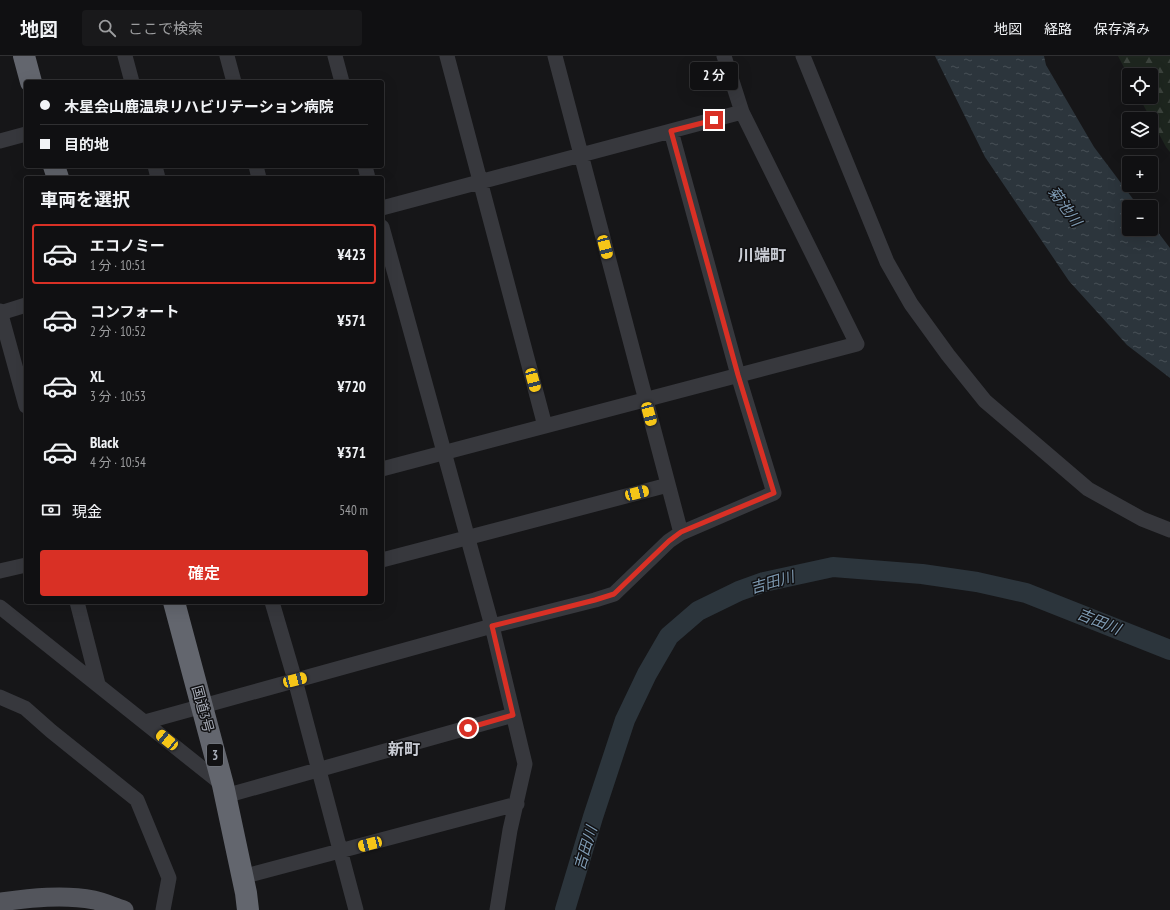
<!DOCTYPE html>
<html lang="ja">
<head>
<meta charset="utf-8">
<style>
  :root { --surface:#101012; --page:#19191b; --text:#f1f3f6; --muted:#9c9d9f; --line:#303032; --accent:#d93025 }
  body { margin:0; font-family:"PT Sans Narrow","Noto Sans JP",sans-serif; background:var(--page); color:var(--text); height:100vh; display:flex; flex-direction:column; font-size:15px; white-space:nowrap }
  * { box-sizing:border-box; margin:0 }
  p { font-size:13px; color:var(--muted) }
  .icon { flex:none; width:22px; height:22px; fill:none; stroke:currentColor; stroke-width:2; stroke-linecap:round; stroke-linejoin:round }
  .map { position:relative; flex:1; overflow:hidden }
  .sheet { position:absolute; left:24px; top:120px; width:360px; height:428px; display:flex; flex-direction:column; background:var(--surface); border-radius:4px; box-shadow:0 4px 16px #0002,0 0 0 1px var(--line) }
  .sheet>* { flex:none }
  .guide { position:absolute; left:24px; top:24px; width:360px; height:88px; border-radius:4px; box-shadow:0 4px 16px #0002,0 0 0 1px var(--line); display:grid; align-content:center; height:88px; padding:0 16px; background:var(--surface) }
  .fabs { position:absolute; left:1122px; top:12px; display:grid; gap:8px }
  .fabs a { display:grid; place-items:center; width:36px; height:36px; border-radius:4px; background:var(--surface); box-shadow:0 4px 16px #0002,0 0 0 1px var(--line); font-size:20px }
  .end { position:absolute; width:18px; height:18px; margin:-9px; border:5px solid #d93025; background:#fff; box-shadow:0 0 0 2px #fff }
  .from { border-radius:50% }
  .bubble { position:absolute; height:28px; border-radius:4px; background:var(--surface); box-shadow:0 4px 16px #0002,0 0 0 1px var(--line); font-size:13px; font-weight:600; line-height:28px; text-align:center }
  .car { position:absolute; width:12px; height:24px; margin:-12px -6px; border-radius:5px; box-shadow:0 0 3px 1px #0007; background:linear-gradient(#f5c518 24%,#345 0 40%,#f5c518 0 76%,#345 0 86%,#f5c518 0) }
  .guide b { display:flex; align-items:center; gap:14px; height:38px; font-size:15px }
  .guide b+b { border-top:1px solid var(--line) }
  .guide i { width:10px; height:10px; background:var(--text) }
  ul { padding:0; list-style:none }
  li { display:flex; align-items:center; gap:12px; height:60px; margin:0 8px 6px; padding:0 8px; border:2px solid transparent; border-radius:4px }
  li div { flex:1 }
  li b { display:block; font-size:15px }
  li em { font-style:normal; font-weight:600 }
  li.current { border-color:var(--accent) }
  li>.icon { width:36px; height:36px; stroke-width:1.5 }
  h2 { padding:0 16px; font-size:18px; line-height:48px }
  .pay { display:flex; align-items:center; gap:10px; height:44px; padding:0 16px; font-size:15px }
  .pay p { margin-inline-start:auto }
  .action { display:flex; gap:8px; margin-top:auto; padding:8px 16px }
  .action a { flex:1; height:46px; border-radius:4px; background:var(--accent); color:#fff; font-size:16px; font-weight:600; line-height:46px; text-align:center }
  header { display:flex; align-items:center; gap:24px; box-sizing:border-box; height:56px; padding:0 20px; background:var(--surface); border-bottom:1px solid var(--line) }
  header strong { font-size:19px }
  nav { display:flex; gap:22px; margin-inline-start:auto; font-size:14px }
  .search { width:280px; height:36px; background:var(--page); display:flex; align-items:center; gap:10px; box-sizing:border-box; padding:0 14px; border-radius:4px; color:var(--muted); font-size:15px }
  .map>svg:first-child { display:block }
  .forest { fill:url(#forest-firs) }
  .water { fill:url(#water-ripples) }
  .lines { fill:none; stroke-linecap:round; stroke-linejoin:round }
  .river { stroke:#2c353c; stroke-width:20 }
  .minor { stroke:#37383d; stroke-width:15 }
  .major { stroke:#53555c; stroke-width:19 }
  .highway { stroke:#63666e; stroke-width:22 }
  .route { stroke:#d93025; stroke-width:5 }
  .labels { text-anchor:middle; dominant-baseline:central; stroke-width:3; stroke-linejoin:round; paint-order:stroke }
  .shield { fill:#111113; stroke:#7b7e86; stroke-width:1 }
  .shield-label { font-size:13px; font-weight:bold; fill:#a8adb8 }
  .street-label { font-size:14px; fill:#a8adb8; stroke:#111113 }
  .water-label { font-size:15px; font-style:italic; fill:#7f9bb3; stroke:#111113 }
  .quarter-label { font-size:16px; font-weight:bold; fill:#c9ccd4; stroke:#111113 }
</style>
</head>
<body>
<header>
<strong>地図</strong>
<div class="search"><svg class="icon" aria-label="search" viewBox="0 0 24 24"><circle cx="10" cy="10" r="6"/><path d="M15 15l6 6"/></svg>ここで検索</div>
<nav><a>地図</a><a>経路</a><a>保存済み</a></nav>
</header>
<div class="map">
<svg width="1170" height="854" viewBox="0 0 1170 854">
  <defs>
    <pattern id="forest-firs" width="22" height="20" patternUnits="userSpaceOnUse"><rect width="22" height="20" fill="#1e261f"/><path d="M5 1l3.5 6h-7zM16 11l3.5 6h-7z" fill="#3c433d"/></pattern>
    <pattern id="water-ripples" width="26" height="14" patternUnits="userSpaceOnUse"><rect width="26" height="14" fill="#2c353c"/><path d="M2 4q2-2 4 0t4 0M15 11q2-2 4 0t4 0" fill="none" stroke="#485056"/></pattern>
  </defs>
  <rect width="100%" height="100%" fill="#161618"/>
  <path class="forest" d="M1118,0H1170V96L1166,91L1139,41H1151V19H1129V21Z"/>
  <path class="water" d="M935,0H1044L1046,9L1094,91L1139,151H1129V173H1151V167L1170,192V322L1127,289L1069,225L985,101Z"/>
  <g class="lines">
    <path class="river" d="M565,854L593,761L625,664L647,618L669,580L698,555L739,535L764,526L833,511L922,518L977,526L1026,537L1170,594"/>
    <path class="minor" d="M125,0L132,26
      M227,0L234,26
      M335,0L342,26
      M447,0L545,370
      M555,0L681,477
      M803,0L887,206L911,248L948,299L985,345L1088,433L1142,463L1170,474
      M0,85L26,78
      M155,110L158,122
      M256,110L259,122
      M365,110L368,122
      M382,152L742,56
      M382,171L492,570L525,708L510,774L497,854
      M0,255L26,350
      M0,257L26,249
      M382,413L857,288L742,56L724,0
      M382,504L668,429
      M0,515L26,509
      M77,546L98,628
      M272,546L295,624L356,854
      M0,551L223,729
      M0,641L25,652L51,675L137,744L169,822L163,854
      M145,666L492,570L595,544L614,538L669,485L681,477L774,437L738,319L671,75
      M225,740L513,659
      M242,821L517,748"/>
    <path class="major" d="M0,846C31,842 63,838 94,844C104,846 114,851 124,854"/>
    <path class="highway" d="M24,0L31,26
      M54,110L58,122
      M174,546L223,729L246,837L248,854"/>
  </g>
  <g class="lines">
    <path class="route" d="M468,672L513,659L492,570L595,544L614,538L669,485L681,476L774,437L738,319L671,75L714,64"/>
  </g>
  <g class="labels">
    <rect class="shield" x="207" y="688" width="16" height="22" rx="3"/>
    <g class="shield-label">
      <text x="215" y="699">3</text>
    </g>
    <g class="street-label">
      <text transform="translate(203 653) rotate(75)">国道3号</text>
    </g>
    <g class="water-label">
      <text transform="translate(1065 150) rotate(54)">菊池川</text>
      <text transform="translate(772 526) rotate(-16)">吉田川</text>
      <text transform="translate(1099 565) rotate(22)">吉田川</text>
      <text transform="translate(585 792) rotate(-73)">吉田川</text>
    </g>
    <g class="quarter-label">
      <text x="762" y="199">川端町</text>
      <text x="404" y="693">新町</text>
    </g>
  </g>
</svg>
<div class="fabs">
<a><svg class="icon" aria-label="locate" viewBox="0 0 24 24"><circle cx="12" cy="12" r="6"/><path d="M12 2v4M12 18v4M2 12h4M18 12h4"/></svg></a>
<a><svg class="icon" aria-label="layers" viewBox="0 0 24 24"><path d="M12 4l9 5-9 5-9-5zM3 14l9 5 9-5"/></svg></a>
<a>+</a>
<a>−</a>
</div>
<i class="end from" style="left:468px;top:672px"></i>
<i class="end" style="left:714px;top:64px"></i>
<div class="bubble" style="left:690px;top:6px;width:48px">2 分</div>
<i class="car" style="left:605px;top:191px;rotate:165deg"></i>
<i class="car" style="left:533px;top:324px;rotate:165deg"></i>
<i class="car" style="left:649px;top:358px;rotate:165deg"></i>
<i class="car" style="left:637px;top:437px;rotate:75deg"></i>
<i class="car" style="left:295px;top:624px;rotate:75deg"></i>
<i class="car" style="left:167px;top:684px;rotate:309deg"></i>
<i class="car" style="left:370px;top:788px;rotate:255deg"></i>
<div class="guide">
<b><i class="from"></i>木星会山鹿温泉リハビリテーション病院</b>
<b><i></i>目的地</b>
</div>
<section class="sheet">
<h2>車両を選択</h2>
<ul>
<li class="current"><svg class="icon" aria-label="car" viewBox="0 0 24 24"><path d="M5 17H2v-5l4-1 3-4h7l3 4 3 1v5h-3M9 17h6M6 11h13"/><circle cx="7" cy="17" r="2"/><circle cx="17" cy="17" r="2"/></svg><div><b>エコノミー</b><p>1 分 · 10:51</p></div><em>¥423</em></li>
<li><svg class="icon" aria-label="car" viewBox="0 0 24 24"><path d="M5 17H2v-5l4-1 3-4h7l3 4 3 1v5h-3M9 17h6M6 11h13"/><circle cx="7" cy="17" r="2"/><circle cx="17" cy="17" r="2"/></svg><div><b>コンフォート</b><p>2 分 · 10:52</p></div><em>¥571</em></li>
<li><svg class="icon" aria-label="car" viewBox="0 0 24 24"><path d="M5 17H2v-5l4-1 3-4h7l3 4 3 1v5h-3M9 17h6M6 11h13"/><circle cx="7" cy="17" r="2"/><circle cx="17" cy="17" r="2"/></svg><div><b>XL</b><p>3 分 · 10:53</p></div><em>¥720</em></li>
<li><svg class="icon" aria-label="car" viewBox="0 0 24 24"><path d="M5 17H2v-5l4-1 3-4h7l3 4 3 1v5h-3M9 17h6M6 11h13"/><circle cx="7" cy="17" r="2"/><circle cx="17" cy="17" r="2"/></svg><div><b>Black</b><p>4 分 · 10:54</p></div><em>¥371</em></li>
</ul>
<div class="pay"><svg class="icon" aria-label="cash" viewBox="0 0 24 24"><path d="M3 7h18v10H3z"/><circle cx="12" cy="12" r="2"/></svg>現金<p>540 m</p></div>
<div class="action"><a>確定</a></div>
</section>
</div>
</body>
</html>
